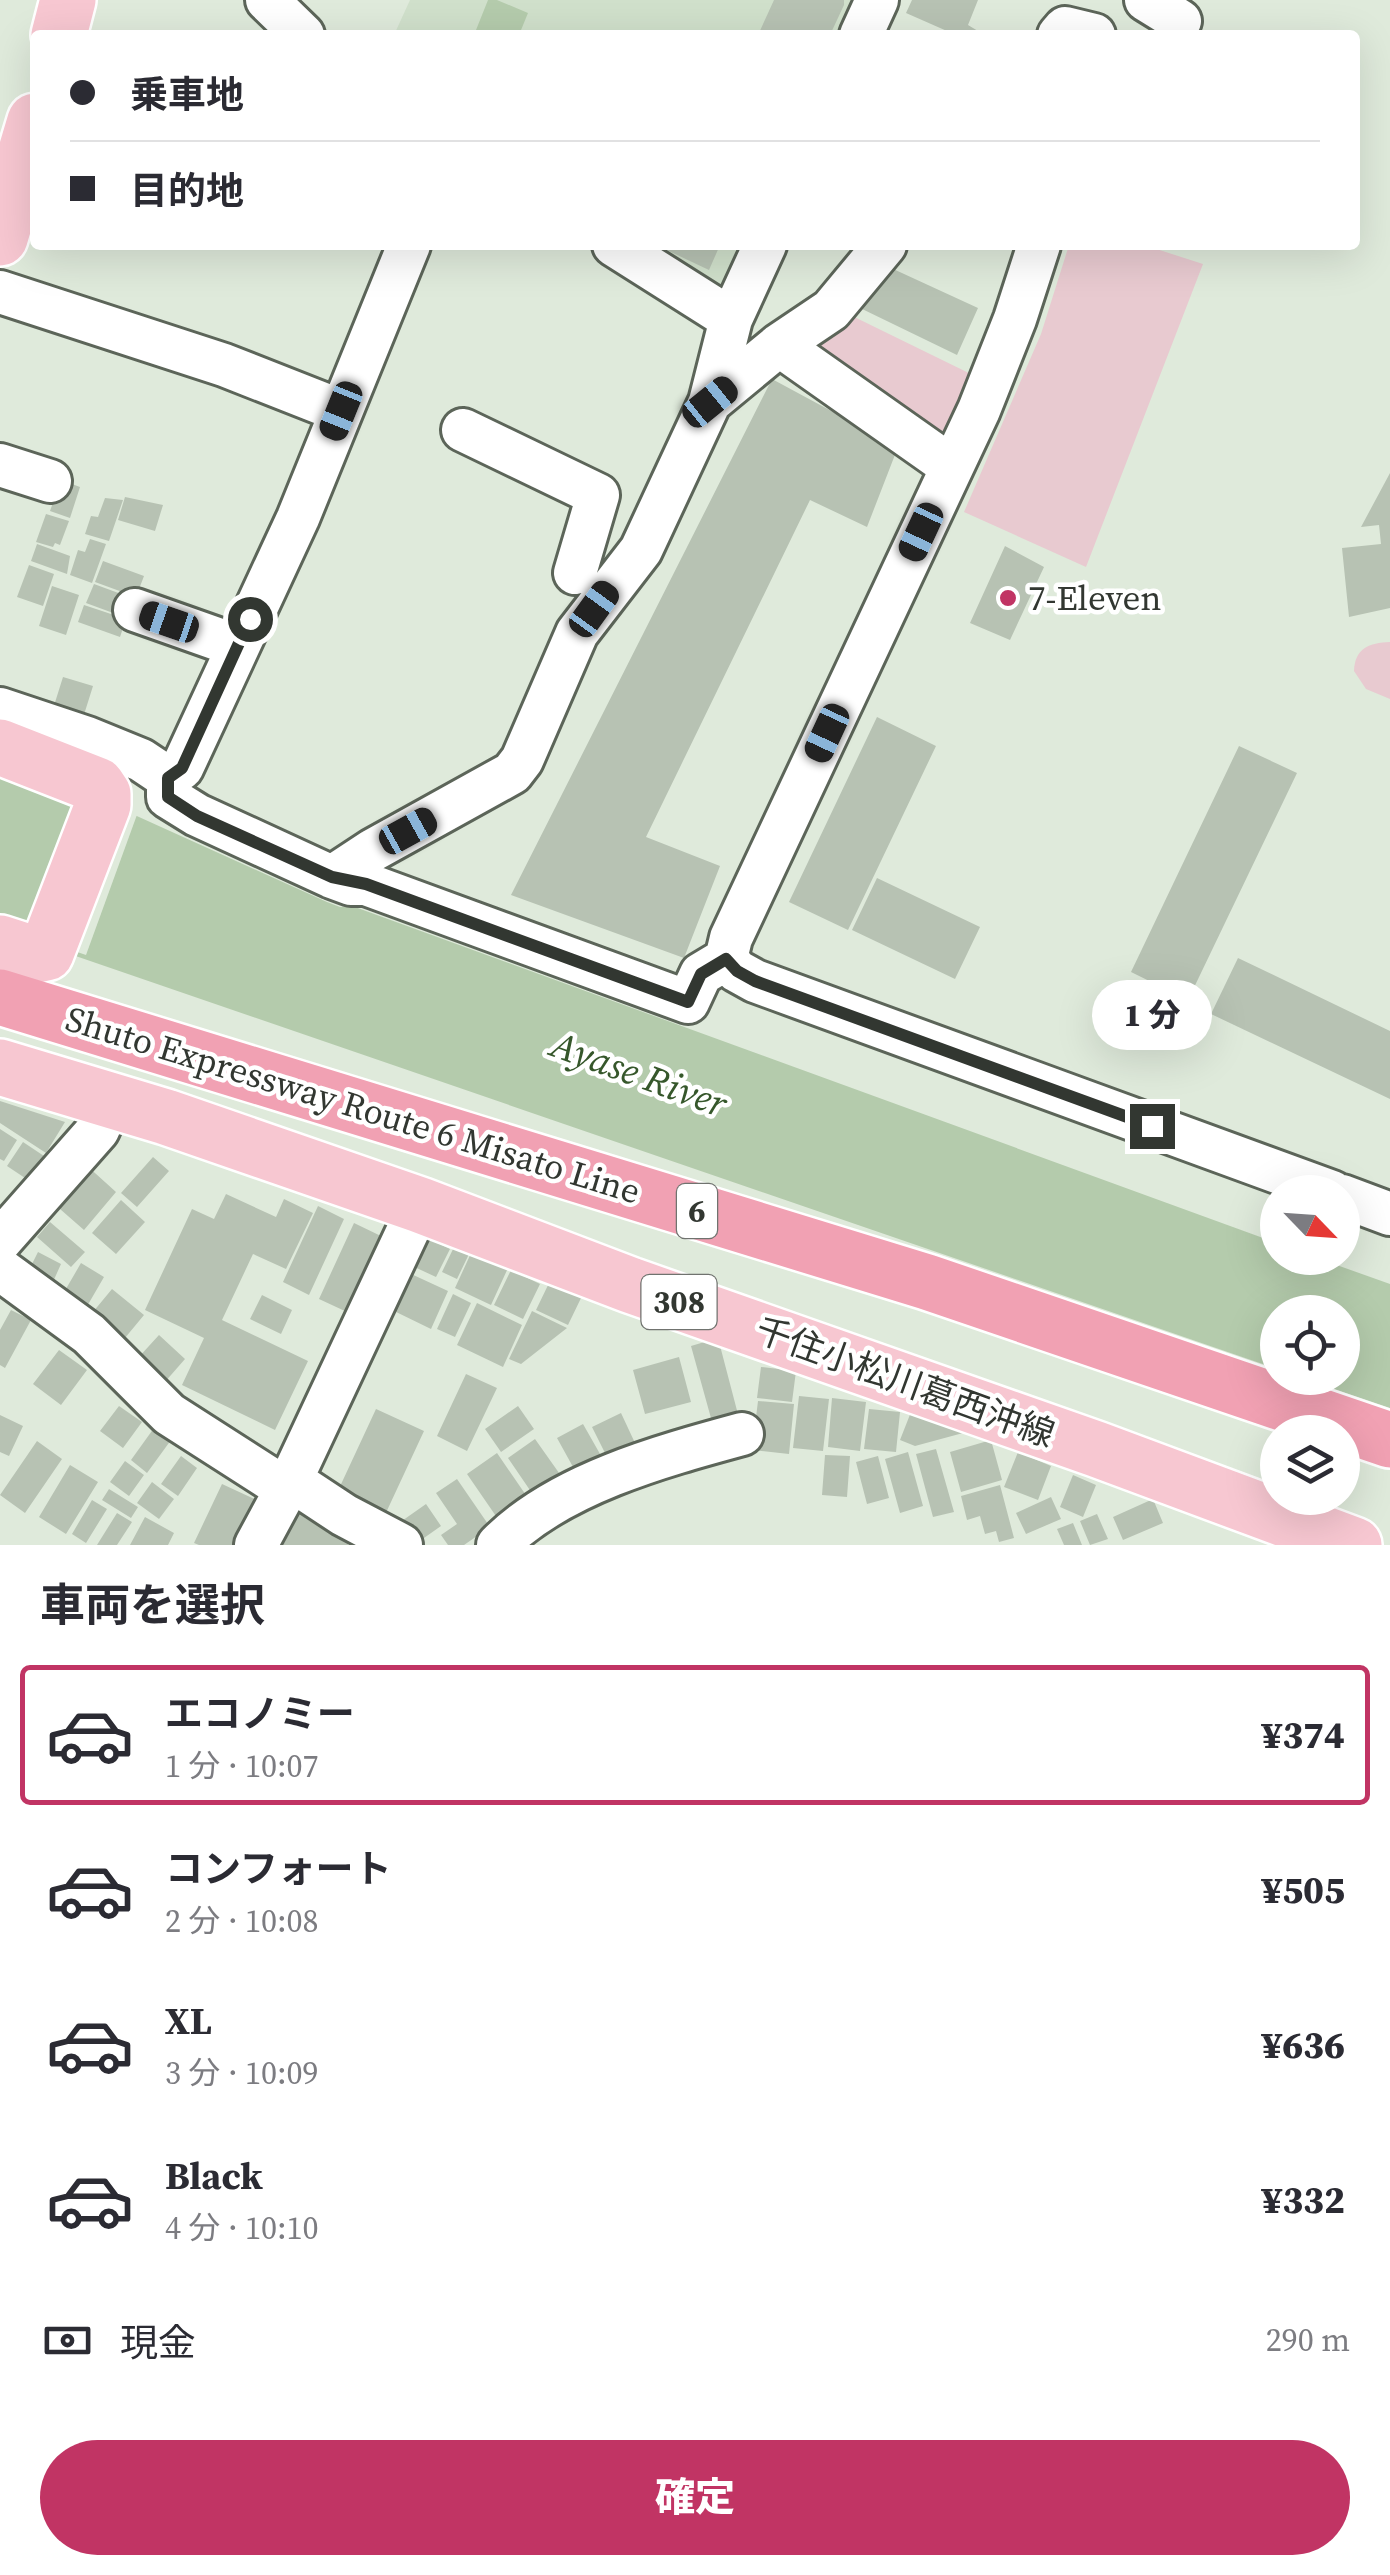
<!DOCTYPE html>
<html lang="ja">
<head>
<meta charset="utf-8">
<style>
  :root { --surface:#fff; --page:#f7f7f7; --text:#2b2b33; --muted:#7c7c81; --line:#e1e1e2; --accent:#c13464 }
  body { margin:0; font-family:"Source Serif 4","Noto Sans JP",serif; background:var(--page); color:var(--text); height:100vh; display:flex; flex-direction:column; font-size:38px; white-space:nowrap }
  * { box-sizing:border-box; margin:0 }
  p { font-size:32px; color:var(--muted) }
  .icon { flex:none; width:55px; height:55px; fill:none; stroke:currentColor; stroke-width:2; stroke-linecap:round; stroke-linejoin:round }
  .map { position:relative; height:1545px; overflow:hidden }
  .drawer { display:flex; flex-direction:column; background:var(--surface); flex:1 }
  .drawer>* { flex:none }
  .banner { position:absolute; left:30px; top:30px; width:1330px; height:220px; border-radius:10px; box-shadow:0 10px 40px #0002; display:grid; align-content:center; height:220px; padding:0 40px; background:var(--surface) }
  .needle { width:65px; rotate:115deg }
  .fabs { position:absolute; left:1260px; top:1175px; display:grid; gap:20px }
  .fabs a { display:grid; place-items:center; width:100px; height:100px; border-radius:50%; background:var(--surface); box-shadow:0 10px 40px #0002; font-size:50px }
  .end { position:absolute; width:45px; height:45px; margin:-22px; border:12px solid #323731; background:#fff; box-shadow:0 0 0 5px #fff }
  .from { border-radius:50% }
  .bubble { position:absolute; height:70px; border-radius:35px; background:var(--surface); box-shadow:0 10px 40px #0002; font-size:32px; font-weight:800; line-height:70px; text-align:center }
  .car { position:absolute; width:30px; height:60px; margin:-30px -15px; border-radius:12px; box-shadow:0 0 8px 2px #0007; background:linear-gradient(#222 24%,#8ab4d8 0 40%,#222 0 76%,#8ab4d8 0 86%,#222 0) }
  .banner b { display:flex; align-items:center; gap:35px; height:95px; font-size:38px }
  .banner b+b { border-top:2px solid var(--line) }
  .banner i { width:25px; height:25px; background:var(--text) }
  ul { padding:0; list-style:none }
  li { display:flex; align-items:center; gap:30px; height:140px; margin:0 20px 15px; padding:0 20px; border:5px solid transparent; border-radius:10px }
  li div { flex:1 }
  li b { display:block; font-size:38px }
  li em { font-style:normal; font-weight:800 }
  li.current { border-color:var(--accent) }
  li>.icon { width:90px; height:90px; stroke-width:1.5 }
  h2 { padding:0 40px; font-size:45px; line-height:120px }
  .pay { display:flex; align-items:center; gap:25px; height:110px; padding:0 40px; font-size:38px }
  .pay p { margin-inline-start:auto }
  .cta { display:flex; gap:20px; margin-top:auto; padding:20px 40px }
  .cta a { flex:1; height:115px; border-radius:60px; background:var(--accent); color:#fff; font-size:40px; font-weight:800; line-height:115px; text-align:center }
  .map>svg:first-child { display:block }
  .built { fill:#d0e0cb }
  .green { fill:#e8cad0 }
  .water { fill:#b4cbac }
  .pier { fill:#dfeadb }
  .building { fill:#b7c2b3 }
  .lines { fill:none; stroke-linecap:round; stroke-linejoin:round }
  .minor-casing { stroke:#5c6559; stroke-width:48 }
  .major-casing { stroke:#fff; stroke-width:60 }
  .highway-casing { stroke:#fff; stroke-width:60 }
  .minor { stroke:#fff; stroke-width:42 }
  .major { stroke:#f7c7d1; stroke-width:55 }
  .highway { stroke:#f1a1b3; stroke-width:55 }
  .route { stroke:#323731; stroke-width:12 }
  .poi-dot { fill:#c13464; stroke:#fff; stroke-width:4 }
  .labels { text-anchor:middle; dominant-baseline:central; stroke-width:9; stroke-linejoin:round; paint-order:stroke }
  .shield { fill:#fff; stroke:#70736f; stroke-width:2.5 }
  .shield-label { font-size:32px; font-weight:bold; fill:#323731 }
  .poi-label { font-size:35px; fill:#323731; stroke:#fff; text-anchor:start }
  .street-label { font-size:35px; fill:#323731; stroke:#fff }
  .water-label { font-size:38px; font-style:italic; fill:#36572b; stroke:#fff }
</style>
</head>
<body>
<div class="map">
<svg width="1390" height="1545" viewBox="0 0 1390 1545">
  <rect width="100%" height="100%" fill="#dfeadb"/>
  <path class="built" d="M410,0H863L846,35H394Z
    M636,245H749L724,300Z"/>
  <path class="green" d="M1069,245H1144L1203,264L1086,567L964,512L1041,334Z
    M838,309L979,378L942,455L799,345Z
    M1390,642V699L1366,689L1354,671C1355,648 1369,643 1390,642Z"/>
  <path class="water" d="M488,0H497L528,13L519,35H474Z
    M0,766L86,793L327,902L340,907H355L1277,1243L1278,1258H1317L1390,1284V1408L1302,1378H1342V1312H1278L1277,1369L0,930Z"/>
  <path class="pier" d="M82,794L138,812L86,955L39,939Z"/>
  <path class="building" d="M774,0H844V5L830,35H758Z
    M912,0H978L968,25L978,31L976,35H956L906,13Z
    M656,245H720L709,270Z
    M878,262L978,308L957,355L858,307Z
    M772,379L898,447L867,527L810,500L646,837L720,866L684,958L511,895Z
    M1390,473V608L1349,617L1342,548L1381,544L1379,525L1361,527Z
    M61,480L80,487L70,518L50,511Z
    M125,497L163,505L155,531L118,520Z
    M105,498L123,500L109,541L85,534L91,516L98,517Z
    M46,514L69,521L60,545L55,543L53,547L36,542Z
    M90,539L106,544L92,583L70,575L78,550L85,552Z
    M37,544L70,556L67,574L31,561Z
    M1005,546L1044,567L1010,640L970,623Z
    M103,561L144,576L136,597L95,582Z
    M29,565L54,574L43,606L17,597Z
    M94,584L132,598L124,617L86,603Z
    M52,586L79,595L66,635L39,626Z
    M84,605L126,619L120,637L78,622Z
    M63,677L93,686L82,721L52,712Z
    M877,717L936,746L848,930L789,902Z
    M1239,746L1297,773L1188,1000L1131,972Z
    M877,878L980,927L955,979L852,930Z
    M1238,958L1390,1031V1099L1211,1014Z
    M0,1101L65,1122L46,1153L0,1123Z
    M0,1129L17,1140L4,1161L0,1159Z
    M23,1142L50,1160L34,1184L7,1166Z
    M153,1157L169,1171L137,1207L121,1193Z
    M85,1164L116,1192L84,1230L52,1202Z
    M226,1194L276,1217L284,1199L313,1213L286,1269L253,1254L222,1320L308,1361L275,1430L182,1385L204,1338L145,1310L192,1209L214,1219Z
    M121,1200L145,1222L116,1254L92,1233Z
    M318,1206L344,1219L309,1295L283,1282Z
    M50,1222L85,1252L71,1267L37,1237Z
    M354,1223L383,1237L347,1312L319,1299Z
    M421,1235L450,1249L436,1277L408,1264Z
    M454,1247L469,1254L457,1279L442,1272Z
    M472,1251L508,1268L491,1305L455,1288Z
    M38,1252L61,1264L52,1284L28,1272Z
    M81,1263L104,1277L86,1308L63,1294Z
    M511,1270L540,1284L523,1319L494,1305Z
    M409,1273L448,1291L431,1329L392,1310Z
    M550,1281L582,1296L568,1325L536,1310Z
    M112,1289L144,1315L120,1344L88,1318Z
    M453,1294L471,1303L455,1337L437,1329Z
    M262,1295L292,1310L281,1334L250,1319Z
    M477,1303L522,1325L503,1367L457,1345Z
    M11,1310L31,1320L5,1368L0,1365V1330Z
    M532,1311L567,1328L521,1364L509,1359Z
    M159,1335L185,1359L164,1383L138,1358Z
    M718,1338L740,1422L714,1429L691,1346Z
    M59,1350L87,1370L61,1405L33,1384Z
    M679,1357L691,1402L645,1414L633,1370Z
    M761,1367L796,1371L792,1402L757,1398Z
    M466,1374L497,1388L467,1451L437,1436Z
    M799,1396L829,1399L823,1451L793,1448Z
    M832,1398L866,1402L860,1451L828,1447Z
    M758,1401L794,1404L789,1454L752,1450Z
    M119,1406L142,1422L123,1448L100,1431Z
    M518,1406L534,1429L501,1452L485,1429Z
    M376,1409L424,1431L384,1517L336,1495Z
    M869,1409L900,1412L896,1452L864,1449Z
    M911,1412L963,1433L915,1446L900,1440Z
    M621,1413L635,1443L607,1457L592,1427Z
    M0,1415L23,1426L9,1456L0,1452Z
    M583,1424L604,1461L578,1476L557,1438Z
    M154,1428L171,1440L147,1473L131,1460Z
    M535,1439L564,1480L536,1499L508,1458Z
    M991,1440L1002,1480L961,1492L950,1452Z
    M37,1441L62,1459L25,1513L0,1495Z
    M936,1449L954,1512L933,1517L916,1454Z
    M908,1452L923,1506L900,1513L885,1459Z
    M1018,1452L1051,1466L1038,1500L1004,1487Z
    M497,1453L530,1501L500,1522L467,1474Z
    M825,1455L850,1456L847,1497L822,1495Z
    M181,1456L197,1468L178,1496L161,1484Z
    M878,1456L889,1498L867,1504L856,1462Z
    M125,1461L144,1475L129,1496L110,1482Z
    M70,1465L98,1482L66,1534L39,1517Z
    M1073,1475L1096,1485L1083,1517L1060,1507Z
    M457,1479L490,1527L464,1545H448L441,1535L457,1524L436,1493Z
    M152,1482L174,1499L159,1519L137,1503Z
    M222,1484L261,1502L241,1545H199L194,1543Z
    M1000,1485L1014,1538L999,1542L996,1531L985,1534L980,1516L967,1520L961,1496Z
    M109,1489L138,1507L131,1518L102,1500Z
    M1051,1497L1061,1519L1026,1534L1016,1513Z
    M1153,1499L1163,1523L1123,1540L1113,1517Z
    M92,1500L107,1509L86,1543L72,1534Z
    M426,1504L441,1526L414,1545L399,1523Z
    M301,1508L354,1532L348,1545H283Z
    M117,1513L132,1522L117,1545H97Z
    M1097,1514L1108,1539L1090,1545L1080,1521Z
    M145,1517L174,1533L168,1545H130Z
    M1073,1523L1082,1545H1064L1057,1529Z"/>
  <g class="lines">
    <g class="minor-casing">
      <path id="minor" d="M267,0L303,35
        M1146,0L1180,21
        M861,35L877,0
        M1059,35L1065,28L1094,35
        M614,245L731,319
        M1039,245L1015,319L979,410L731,938L726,959L737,971L755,981L1332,1192
        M0,292L224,365L341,411
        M779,345L952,467
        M710,402L779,345L831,310L885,245
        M463,430L598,495L575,573
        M0,465L50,481
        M135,610L237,646
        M0,709L87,738L141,760L168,778V797L197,815L332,877L351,884H366L688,1002L701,974L726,959
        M168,778L182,768L298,518L409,245
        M332,877L373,850L512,773L522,760L577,633L641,550L710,402L731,319L765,245
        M1342,1196L1390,1214
        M0,1241L98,1130L111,1101
        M0,1269L89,1334L169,1414L286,1489
        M291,1480L344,1515L401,1545
        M256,1545L291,1480L420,1205
        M498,1545C558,1484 661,1456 742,1434"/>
    </g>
    <g class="major-casing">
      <path id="major" d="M59,35L68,0
        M0,238L35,121
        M0,747L97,785L103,794V805L46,953L37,955L0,943
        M0,1067L166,1117L420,1205L630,1285L1096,1449L1354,1545"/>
    </g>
    <g class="highway-casing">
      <path id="highway" d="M0,997L927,1282L1390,1440"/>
    </g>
    <use href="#minor" class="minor"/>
    <use href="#major" class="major"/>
    <use href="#highway" class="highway"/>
  </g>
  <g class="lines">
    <path class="route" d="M250,619L182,768L168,778V797L197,816L332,877L366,884L688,1002L701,974L726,959L737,971L755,981L1152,1126"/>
  </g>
  <circle class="poi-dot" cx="1008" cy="598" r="10"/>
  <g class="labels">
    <g class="shield">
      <rect x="677" y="1184" width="40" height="54" rx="8"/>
      <rect x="641.5" y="1275" width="75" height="54" rx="8"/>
    </g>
    <g class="shield-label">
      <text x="697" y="1211">6</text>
      <text x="679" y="1302">308</text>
    </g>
    <g class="poi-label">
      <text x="1028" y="598">7-Eleven</text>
    </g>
    <g class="street-label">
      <text transform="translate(353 1105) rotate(17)">Shuto Expressway Route 6 Misato Line</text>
      <text transform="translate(905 1382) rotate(20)">千住小松川葛西沖線</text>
    </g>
    <g class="water-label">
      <text transform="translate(639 1074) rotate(20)">Ayase River</text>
    </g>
  </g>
</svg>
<div class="fabs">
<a><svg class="needle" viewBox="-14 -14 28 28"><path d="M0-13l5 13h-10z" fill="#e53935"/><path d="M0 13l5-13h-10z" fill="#7c7c81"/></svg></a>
<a><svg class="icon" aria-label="locate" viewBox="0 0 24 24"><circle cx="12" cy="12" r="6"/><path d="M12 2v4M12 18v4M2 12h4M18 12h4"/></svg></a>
<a><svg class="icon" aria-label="layers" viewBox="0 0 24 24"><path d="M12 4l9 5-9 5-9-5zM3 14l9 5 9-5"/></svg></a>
</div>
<i class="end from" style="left:250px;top:619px"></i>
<i class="end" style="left:1152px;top:1126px"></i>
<div class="bubble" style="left:1092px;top:980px;width:120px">1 分</div>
<i class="car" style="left:710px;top:402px;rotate:51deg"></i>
<i class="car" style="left:341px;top:411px;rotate:202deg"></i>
<i class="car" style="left:921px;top:532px;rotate:205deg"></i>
<i class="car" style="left:594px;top:609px;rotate:36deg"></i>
<i class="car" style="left:169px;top:622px;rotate:289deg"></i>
<i class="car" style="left:827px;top:733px;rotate:205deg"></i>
<i class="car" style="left:408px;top:831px;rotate:61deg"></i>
<div class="banner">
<b><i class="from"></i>乗車地</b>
<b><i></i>目的地</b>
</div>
</div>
<section class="drawer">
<h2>車両を選択</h2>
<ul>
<li class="current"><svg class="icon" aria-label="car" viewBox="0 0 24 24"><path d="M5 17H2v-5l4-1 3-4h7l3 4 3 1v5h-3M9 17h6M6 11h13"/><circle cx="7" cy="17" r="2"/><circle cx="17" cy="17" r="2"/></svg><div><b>エコノミー</b><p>1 分 · 10:07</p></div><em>¥374</em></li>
<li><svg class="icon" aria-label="car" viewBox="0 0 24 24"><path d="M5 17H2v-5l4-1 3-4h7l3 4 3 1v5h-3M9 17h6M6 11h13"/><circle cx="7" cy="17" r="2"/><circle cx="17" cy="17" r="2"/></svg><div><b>コンフォート</b><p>2 分 · 10:08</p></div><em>¥505</em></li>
<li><svg class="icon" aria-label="car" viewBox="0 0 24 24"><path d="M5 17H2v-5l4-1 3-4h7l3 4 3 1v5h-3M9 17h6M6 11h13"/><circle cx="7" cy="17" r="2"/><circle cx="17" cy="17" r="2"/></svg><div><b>XL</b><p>3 分 · 10:09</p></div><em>¥636</em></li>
<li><svg class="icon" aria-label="car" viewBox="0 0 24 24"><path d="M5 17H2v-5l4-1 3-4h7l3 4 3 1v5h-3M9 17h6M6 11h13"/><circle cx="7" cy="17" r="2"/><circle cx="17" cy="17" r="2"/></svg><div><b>Black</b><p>4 分 · 10:10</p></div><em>¥332</em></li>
</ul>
<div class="pay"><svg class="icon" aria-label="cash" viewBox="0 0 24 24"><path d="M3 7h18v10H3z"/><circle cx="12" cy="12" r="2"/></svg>現金<p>290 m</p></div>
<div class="cta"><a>確定</a></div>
</section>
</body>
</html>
